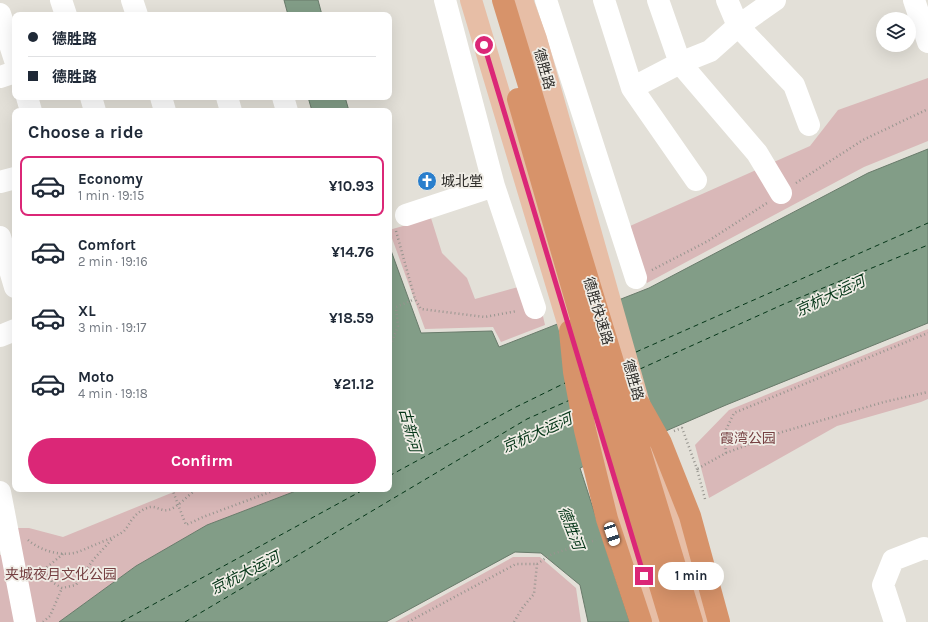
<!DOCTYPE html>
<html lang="en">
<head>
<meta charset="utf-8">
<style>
  :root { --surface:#fff; --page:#f2f2f3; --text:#1f2937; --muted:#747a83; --line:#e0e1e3; --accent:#db2777 }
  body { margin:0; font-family:Karla,"Noto Sans SC",sans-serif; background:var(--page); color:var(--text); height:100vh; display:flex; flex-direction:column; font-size:15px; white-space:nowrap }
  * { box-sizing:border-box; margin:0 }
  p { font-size:13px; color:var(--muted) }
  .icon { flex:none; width:22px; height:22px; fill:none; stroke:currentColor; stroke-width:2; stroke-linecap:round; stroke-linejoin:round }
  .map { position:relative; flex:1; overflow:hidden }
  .panel { position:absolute; left:12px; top:108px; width:380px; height:384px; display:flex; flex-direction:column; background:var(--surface); border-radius:8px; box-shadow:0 4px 16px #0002 }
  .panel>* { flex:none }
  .guide { position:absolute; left:12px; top:12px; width:380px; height:88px; border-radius:8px; box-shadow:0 4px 16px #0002; display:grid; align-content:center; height:88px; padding:0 16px; background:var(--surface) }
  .buttons { position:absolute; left:876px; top:12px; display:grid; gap:8px }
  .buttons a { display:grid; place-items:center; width:40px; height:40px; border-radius:50%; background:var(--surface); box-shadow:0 4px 16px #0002; font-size:20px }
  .end { position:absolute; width:18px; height:18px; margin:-9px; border:5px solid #db2777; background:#fff; box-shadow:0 0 0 2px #fff }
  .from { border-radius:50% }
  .bubble { position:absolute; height:28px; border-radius:14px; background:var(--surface); box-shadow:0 4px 16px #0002; font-size:13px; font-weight:700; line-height:28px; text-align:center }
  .car { position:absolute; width:12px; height:24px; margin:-12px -6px; border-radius:5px; box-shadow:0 0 3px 1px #0007; background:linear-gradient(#fff 24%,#345 0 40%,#fff 0 76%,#345 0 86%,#fff 0) }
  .guide b { display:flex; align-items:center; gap:14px; height:38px; font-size:15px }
  .guide b+b { border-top:1px solid var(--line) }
  .guide i { width:10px; height:10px; background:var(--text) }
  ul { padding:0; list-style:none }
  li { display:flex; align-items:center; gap:12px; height:60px; margin:0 8px 6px; padding:0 8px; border:2px solid transparent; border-radius:8px }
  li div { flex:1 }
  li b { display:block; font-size:15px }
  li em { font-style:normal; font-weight:700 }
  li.selected { border-color:var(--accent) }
  li>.icon { width:36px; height:36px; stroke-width:1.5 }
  h2 { padding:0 16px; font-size:18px; line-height:48px }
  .button { display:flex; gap:8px; margin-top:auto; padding:8px 16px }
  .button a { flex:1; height:46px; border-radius:24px; background:var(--accent); color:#fff; font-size:16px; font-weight:700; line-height:46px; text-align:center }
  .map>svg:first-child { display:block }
  .green { fill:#d9b8b8 }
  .water { fill:#829d87; stroke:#697b6b }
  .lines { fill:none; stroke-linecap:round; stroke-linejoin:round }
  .ferry { stroke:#053618; stroke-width:1; stroke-dasharray:5 4; stroke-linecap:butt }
  .path { stroke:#97958f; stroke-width:2.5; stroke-dasharray:1 3; stroke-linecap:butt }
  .minor { stroke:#fff; stroke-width:22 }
  .major { stroke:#e7bea6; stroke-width:22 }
  .highway { stroke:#d7936a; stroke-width:22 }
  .route { stroke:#db2777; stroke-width:5 }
  .labels { text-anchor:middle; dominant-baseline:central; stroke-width:3.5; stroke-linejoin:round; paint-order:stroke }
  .street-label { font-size:14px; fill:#2e2d2a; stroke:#f0ede6 }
  .poi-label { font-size:14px; fill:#2e2d2a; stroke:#f0ede6; text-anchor:start }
  .park-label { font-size:14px; fill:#764042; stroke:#f0ede6 }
  .water-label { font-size:15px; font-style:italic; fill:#053618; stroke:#f0ede6 }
</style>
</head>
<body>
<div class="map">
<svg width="928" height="622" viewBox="0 0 928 622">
  <rect width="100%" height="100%" fill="#e3e0d8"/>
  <path class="green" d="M928,78V141L864,167L647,283L630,226L810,146L838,110Z
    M431,218L442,253L467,278L475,299L522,286L542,312L545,325L501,342L493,327L425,329L389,230Z
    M928,329V399L921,402L837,426L709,498L695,445L729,410Z
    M181,489H301L207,525L136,566L59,622H34L14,528H29L63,537Z
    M7,553L22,622H0V555Z
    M513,557H540L576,588L581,622H395Z"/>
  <path class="water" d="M284,0H318L322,15H288Z
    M308,97H345L349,111H312Z
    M928,149V323L726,405L580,468L630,622H588L580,585L541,553L515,552L386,622H59L136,566L207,525L301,489H389V245L421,333L492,331L499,347L649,288L868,173Z"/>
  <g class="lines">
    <path class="ferry" d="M636,352L928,223
      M640,369L784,304L928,245
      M389,476L514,408L565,383
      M121,622L365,489
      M185,622L527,419L570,400"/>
    <path class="path" d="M796,183L863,140L928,109
      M396,231L415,299L421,309L485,317L517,311
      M652,270L708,241L767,203
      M389,349L398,326L396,307L415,299
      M674,431L682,428L697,469L696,470
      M726,453L724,434L734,413L928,333
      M172,489L186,525L203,517L278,489
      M705,499L697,469L726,453L782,432L884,402L928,392
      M28,540C40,550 58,556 74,553C82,551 89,547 97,544C106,540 116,537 124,531C127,528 129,524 131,521C135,515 141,510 147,508C155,504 161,512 168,510C178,508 188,494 198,489
      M63,554L46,568L52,582L62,588L76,585L93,560L113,538
      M537,564L552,554L596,540
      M43,622L50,616L62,588
      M408,622L516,564H537
      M514,622L523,607L534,594L537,564"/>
    <path class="minor" d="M61,0L66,15
      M132,0L137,15
      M445,0L494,186L535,308
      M546,0L636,278
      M604,0L632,88L696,180
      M658,0L680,63L757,153L781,193
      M727,0L738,26L794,85L809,125
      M914,0L928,42
      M0,14L15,60
      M0,77L15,72
      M632,88L680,63L710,51L738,26L775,0
      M27,97L31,111
      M91,97L95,111
      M161,97L165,111
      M227,97L231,111
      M283,97L287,111
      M0,182L15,178
      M406,215L494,186
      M0,237L15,287
      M0,336L15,330
      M0,492L25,622
      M895,622L883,585L893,560L924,548L928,549"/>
    <path class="major" d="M471,0L658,622
      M522,0L536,39L639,404L705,622"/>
    <path class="highway" d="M503,0L692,622
      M518,99L611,422L671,622
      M570,331L574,372L585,430L607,519L641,622
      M639,404L661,443L690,516L719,622"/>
  </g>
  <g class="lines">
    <path class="route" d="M484,45L644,576"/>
  </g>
  <defs>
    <g id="church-disc" transform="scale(1)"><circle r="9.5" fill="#297ecc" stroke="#f0ede6"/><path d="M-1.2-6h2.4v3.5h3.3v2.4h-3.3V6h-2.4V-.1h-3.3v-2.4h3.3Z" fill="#fff"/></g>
  </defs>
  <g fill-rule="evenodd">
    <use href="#church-disc" x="427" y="181"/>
  </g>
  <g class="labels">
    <g class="street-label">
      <text transform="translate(544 69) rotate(74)">德胜路</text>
      <text transform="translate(598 311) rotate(73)">德胜快速路</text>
      <text transform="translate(633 380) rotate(74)">德胜路</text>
    </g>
    <g class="poi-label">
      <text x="441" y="181">城北堂</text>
    </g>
    <g class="park-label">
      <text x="748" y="438">霞湾公园</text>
      <text x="61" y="574">夹城夜月文化公园</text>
    </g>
    <g class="water-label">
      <text transform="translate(830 296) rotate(-25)">京杭大运河</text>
      <text transform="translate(410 430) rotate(75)">古新河</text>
      <text transform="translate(537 433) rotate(-24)">京杭大运河</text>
      <text transform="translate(571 528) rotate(69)">德胜河</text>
      <text transform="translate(245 573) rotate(-27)">京杭大运河</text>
    </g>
  </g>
</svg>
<div class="buttons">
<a><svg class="icon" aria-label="layers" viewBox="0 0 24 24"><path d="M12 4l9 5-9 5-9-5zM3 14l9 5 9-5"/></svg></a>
</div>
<i class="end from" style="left:484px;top:45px"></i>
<i class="end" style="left:644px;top:576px"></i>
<div class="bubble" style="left:658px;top:562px;width:66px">1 min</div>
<i class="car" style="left:612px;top:534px;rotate:162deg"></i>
<div class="guide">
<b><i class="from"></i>德胜路</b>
<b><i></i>德胜路</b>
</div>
<section class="panel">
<h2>Choose a ride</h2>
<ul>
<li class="selected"><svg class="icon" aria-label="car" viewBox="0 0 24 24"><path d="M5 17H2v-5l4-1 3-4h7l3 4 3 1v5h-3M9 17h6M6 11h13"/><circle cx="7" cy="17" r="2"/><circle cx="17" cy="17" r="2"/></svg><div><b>Economy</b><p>1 min · 19:15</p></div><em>¥10.93</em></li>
<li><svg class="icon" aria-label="car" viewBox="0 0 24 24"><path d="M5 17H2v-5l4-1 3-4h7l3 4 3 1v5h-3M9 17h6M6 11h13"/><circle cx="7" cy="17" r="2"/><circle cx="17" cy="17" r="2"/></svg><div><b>Comfort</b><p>2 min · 19:16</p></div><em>¥14.76</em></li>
<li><svg class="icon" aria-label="car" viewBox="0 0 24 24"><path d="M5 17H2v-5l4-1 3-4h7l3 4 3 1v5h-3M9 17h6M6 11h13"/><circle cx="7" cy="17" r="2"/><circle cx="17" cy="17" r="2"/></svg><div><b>XL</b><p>3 min · 19:17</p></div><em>¥18.59</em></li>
<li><svg class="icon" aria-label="car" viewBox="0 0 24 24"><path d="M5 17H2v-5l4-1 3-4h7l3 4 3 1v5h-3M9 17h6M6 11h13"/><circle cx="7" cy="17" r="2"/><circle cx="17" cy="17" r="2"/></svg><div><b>Moto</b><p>4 min · 19:18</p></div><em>¥21.12</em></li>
</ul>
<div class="button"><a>Confirm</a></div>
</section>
</div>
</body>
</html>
